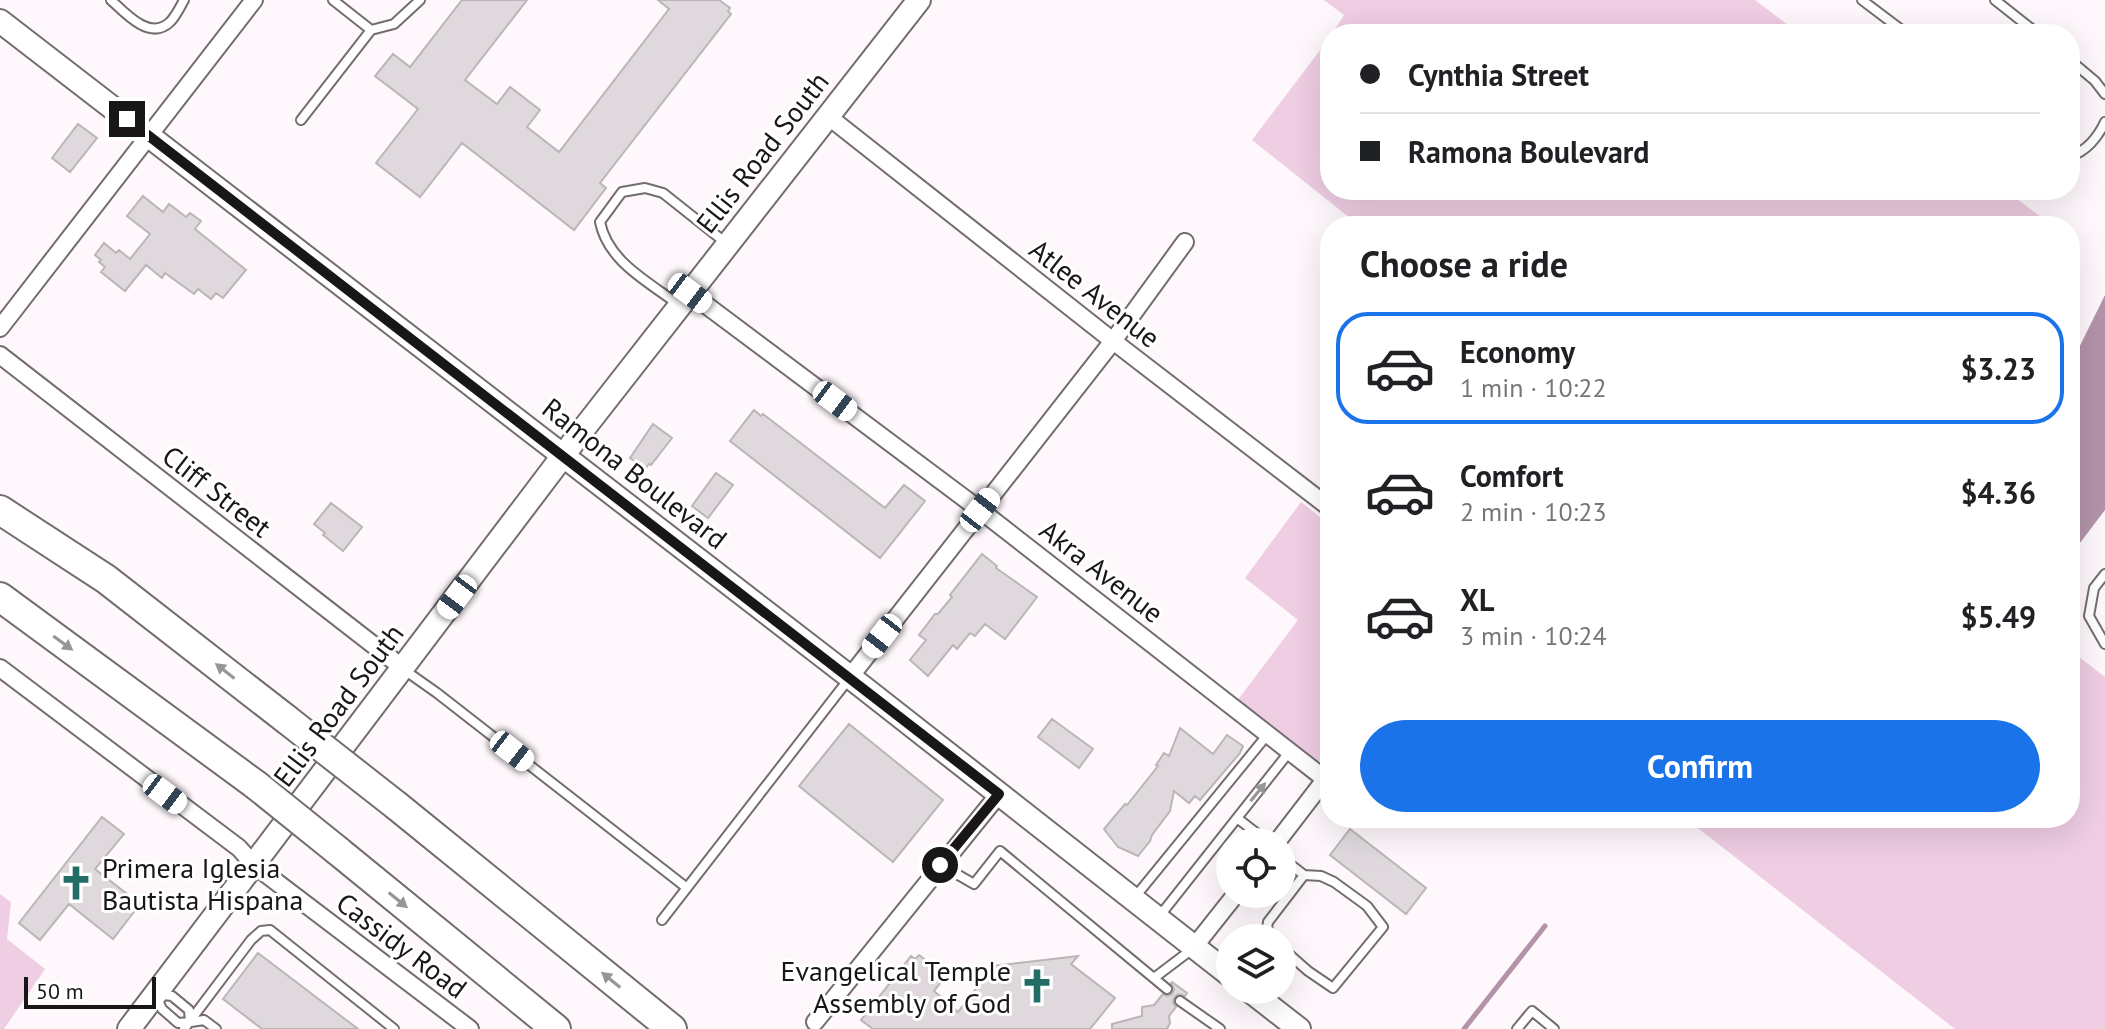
<!DOCTYPE html>
<html lang="en">
<head>
<meta charset="utf-8">
<style>
  :root { --surface:#fff; --page:#f2f2f2; --text:#202124; --muted:#757577; --line:#e0e0e0; --accent:#1a73e8 }
  body { margin:0; font-family:"PT Sans",sans-serif; background:var(--page); color:var(--text); height:100vh; display:flex; flex-direction:column; font-size:30px; white-space:nowrap }
  * { box-sizing:border-box; margin:0 }
  p { font-size:26px; color:var(--muted) }
  .icon { flex:none; width:44px; height:44px; fill:none; stroke:currentColor; stroke-width:2; stroke-linecap:round; stroke-linejoin:round }
  .map { position:relative; flex:1; overflow:hidden }
  .drawer { position:absolute; left:1320px; top:216px; width:760px; height:612px; display:flex; flex-direction:column; background:var(--surface); border-radius:32px; box-shadow:0 8px 32px #0002 }
  .drawer>* { flex:none }
  .hud { position:absolute; left:1320px; top:24px; width:760px; height:176px; border-radius:32px; box-shadow:0 8px 32px #0002; display:grid; align-content:center; height:176px; padding:0 40px; background:var(--surface) }
  .buttons { position:absolute; left:1216px; top:828px; display:grid; gap:16px }
  .buttons a { display:grid; place-items:center; width:80px; height:80px; border-radius:50%; background:var(--surface); box-shadow:0 8px 32px #0002; font-size:40px }
  .scale { position:absolute; left:24px; bottom:20px; width:132px; box-sizing:border-box; padding-left:8px; border:4px solid #181617; border-top:0; font-size:22px; line-height:28px; white-space:nowrap; color:#181617; -webkit-text-stroke:6px #fff; paint-order:stroke }
  .end { position:absolute; width:36px; height:36px; margin:-18px; border:10px solid #181617; background:#fff; box-shadow:0 0 0 4px #fff }
  .from { border-radius:50% }
  .car { position:absolute; width:24px; height:48px; margin:-24px -12px; border-radius:10px; box-shadow:0 0 6px 2px #0007; background:linear-gradient(#fff 24%,#345 0 40%,#fff 0 76%,#345 0 86%,#fff 0) }
  .hud b { display:flex; align-items:center; gap:28px; height:76px; font-size:30px }
  .hud b+b { border-top:2px solid var(--line) }
  .hud i { width:20px; height:20px; background:var(--text) }
  ul { padding:0; list-style:none }
  li { display:flex; align-items:center; gap:24px; height:112px; margin:0 16px 12px; padding:0 24px; border:4px solid transparent; border-radius:32px }
  li div { flex:1 }
  li b { display:block; font-size:30px }
  li em { font-style:normal; font-weight:700 }
  li.selected { border-color:var(--accent) }
  li>.icon { width:72px; height:72px; stroke-width:1.5 }
  h2 { padding:0 40px; font-size:36px; line-height:96px }
  .button { display:flex; gap:16px; margin-top:auto; padding:16px 40px }
  .button a { flex:1; height:92px; border-radius:48px; background:var(--accent); color:#fff; font-size:32px; font-weight:700; line-height:92px; text-align:center }
  .map>svg:first-child { display:block }
  .green { fill:#efcde3 }
  .water { fill:#b393a9 }
  .lines { fill:none; stroke-linecap:round; stroke-linejoin:round }
  .stream { stroke:#b393a9; stroke-width:5 }
  .building { fill:#dfd9dd; stroke:#bbb5b9; stroke-width:2 }
  .lane-casing { stroke:#736d71; stroke-width:12 }
  .street-casing { stroke:#736d71; stroke-width:20 }
  .secondary-casing { stroke:#736d71; stroke-width:26 }
  .highway-casing { stroke:#736d71; stroke-width:32 }
  .lane { stroke:#fff; stroke-width:8 }
  .street { stroke:#fff; stroke-width:16 }
  .secondary { stroke:#fff; stroke-width:22 }
  .highway { stroke:#fff; stroke-width:28 }
  .highway-bridge-casing { stroke:#736d71; stroke-width:32; stroke-linecap:butt }
  .highway-bridge { stroke:#fff; stroke-width:28 }
  .oneway { fill:#979697 }
  .route { stroke:#181617; stroke-width:10 }
  .labels { text-anchor:middle; dominant-baseline:central; stroke-width:6; stroke-linejoin:round; paint-order:stroke }
  .street-label { font-size:28px; fill:#181617; stroke:#fff }
  .poi-label { font-size:28px; fill:#181617; stroke:#fff; text-anchor:start }
</style>
</head>
<body>
<div class="map">
<svg width="2105" height="1029" viewBox="0 0 2105 1029">
  <rect width="100%" height="100%" fill="#fef7fb"/>
  <path class="green" d="M1324,0H1755L1800,34H1332L1344,15Z
    M1330,37V190H2005L2053,226H1360L1252,140Z
    M1301,502L1330,525V750L1321,761H1313L1237,701L1298,620L1245,578Z
    M2070,650L2105,677V1029H1955L1685,818H2070Z
    M0,894L11,902L7,939L45,969L4,1029H0Z"/>
  <path class="water" d="M2105,295V510L2070,556V366Z"/>
  <g class="lines">
    <path class="stream" d="M1464,1029L1545,926"/>
  </g>
  <path class="building" d="M462,0H527L465,80L497,104L510,87L540,110L527,127L559,152L669,9L658,0H719L730,8L728,11L731,14L600,183L606,188L574,230L462,143L420,197L376,163L418,109L375,76L393,54L410,67Z
    M78,124L97,138L70,172L52,158Z
    M143,196L163,212L169,204L186,217L190,213L201,221L195,229L246,270L223,298L216,293L211,299L198,289L194,294L165,273L162,278L146,265L125,291L101,272L105,267L99,262L101,260L95,255L104,243L116,253L119,250L130,259L150,234L127,216Z
    M754,410L761,416L763,414L885,508L904,485L925,501L880,558L730,441Z
    M653,424L672,438L651,465L649,464L645,469L630,458Z
    M716,473L733,485L708,518L692,506Z
    M331,503L362,527L343,551L323,535L325,533L314,524Z
    M982,554L997,566L996,568L1037,597L1005,639L985,624L975,636L970,633L957,649L953,645L928,676L910,660L926,640L919,635L935,614H938L952,597L950,595Z
    M1052,719L1093,749L1079,768L1038,737Z
    M849,724L943,800L893,862L799,786Z
    M1180,728L1213,754L1227,735L1243,746L1240,753L1200,800L1195,796L1189,803L1174,791L1170,811L1152,835L1150,841L1138,856L1118,847L1104,829L1125,804L1127,805L1158,766L1156,765L1164,753L1169,756Z
    M102,817L124,834L95,869L140,904L113,939L69,904L40,940L19,923Z
    M1350,829L1426,888L1406,914L1330,855Z
    M258,953L358,1029H262L223,999Z
    M919,955L946,976L934,991L958,1012L993,966L1078,956L1071,964L1115,998L1090,1029H873L861,1020L911,956L915,959Z
    M1172,982L1187,993L1185,996L1178,994L1174,998L1173,1003L1176,1007L1169,1016L1170,1023L1167,1029H1112V1024L1142,1016V1007L1154,1005L1163,994L1167,996L1172,994L1174,989L1171,983Z"/>
  <g class="lines">
    <g class="lane-casing">
      <path id="lane" d="M111,0C126,14 150,41 170,22C176,16 180,7 184,0
        M333,0L371,30L394,24L420,0
        M1862,0L1907,34
        M1995,0L2038,34
        M2070,60L2095,81L2105,94
        M301,120L371,30
        M2070,156C2086,152 2098,137 2105,122
        M679,305C649,282 608,262 600,222L622,192L645,188L663,193L726,243
        M2105,574L2094,588L2089,616L2105,644
        M403,669L437,693L687,888
        M1237,818L1268,842
        M1282,858L1304,875L1321,876L1334,882L1367,906L1383,927L1333,988L1308,971L1282,948
        M941,865L974,884L1000,851L1167,989
        M1135,897L1268,734
        M1158,918L1290,751
        M662,920L848,680
        M1273,938L1267,928L1268,922L1304,875
        M1154,978L1191,950
        M155,994L172,996L189,1010L190,1022L178,1023L162,1009Z
        M1180,1001L1220,1029
        M191,1022L204,1020L216,1029
        M184,1029L251,940L261,931L270,930L394,1029
        M1517,1029L1532,1011L1554,1029"/>
    </g>
    <g class="street-casing">
      <path id="street" d="M829,117L1113,341L1330,508
        M690,293L980,510L1325,779
        M0,328L254,0
        M0,355L403,668
        M0,668L239,848L254,865L470,1029
        M850,677L1113,341L1185,242
        M1277,842L1330,773
        M1194,947L1236,894
        M815,1022L999,794"/>
    </g>
    <g class="secondary-casing">
      <path id="secondary" d="M0,21L850,677L1230,975
        M1249,990L1299,1029
        M129,1029L578,436L919,0"/>
    </g>
    <g class="highway-casing">
      <path id="highway" d="M0,510L106,579L286,719
        M0,597L256,785
        M397,806L672,1029
        M338,851L556,1029"/>
    </g>
    <use href="#lane" class="lane"/>
    <use href="#street" class="street"/>
    <use href="#secondary" class="secondary"/>
    <use href="#highway" class="highway"/>
    <g class="highway-bridge-casing">
      <path id="highway-bridge" d="M286,719L397,806
        M256,785L338,851"/>
    </g>
    <use href="#highway-bridge" class="highway-bridge"/>
  </g>
  <defs><path id="oneway-solid" d="M-6-.8H1V-3.2L6.5 0L1 3.2V.8H-6Z" transform="scale(2)"/></defs>
  <g class="oneway">
    <use href="#oneway-solid" transform="translate(63 643) rotate(36)"/>
    <use href="#oneway-solid" transform="translate(225 671) rotate(-142)"/>
    <use href="#oneway-solid" transform="translate(1258 792) rotate(-51)"/>
    <use href="#oneway-solid" transform="translate(398 900) rotate(39)"/>
    <use href="#oneway-solid" transform="translate(611 980) rotate(-141)"/>
  </g>
  <g class="lines">
    <path class="route" d="M127,119L999,794L940,865"/>
  </g>
  <defs>
    <g id="church-bare" transform="scale(2.76)"><path d="M-1.2-6h2.4v3.5h3.3v2.4h-3.3V6h-2.4V-.1h-3.3v-2.4h3.3Z" fill="#236d67" stroke="#fff" stroke-width="2.5" paint-order="stroke"/></g>
  </defs>
  <g fill-rule="evenodd">
    <use href="#church-bare" x="76" y="883"/>
    <use href="#church-bare" x="1037" y="986"/>
  </g>
  <g class="labels">
    <g class="street-label">
      <text transform="translate(762 152) rotate(-52)">Ellis Road South</text>
      <text transform="translate(1095 293) rotate(38)">Atlee Avenue</text>
      <text transform="translate(635 473) rotate(38)">Ramona Boulevard</text>
      <text transform="translate(217 491) rotate(38)">Cliff Street</text>
      <text transform="translate(1102 571) rotate(38)">Akra Avenue</text>
      <text transform="translate(338 705) rotate(-53)">Ellis Road South</text>
      <text transform="translate(402 945) rotate(37)">Cassidy Road</text>
    </g>
    <g class="poi-label">
      <text x="102" y="867">Primera Iglesia<tspan x="102" dy="32">Bautista Hispana</tspan></text>
      <text x="1011" y="970" text-anchor="end">Evangelical Temple<tspan x="1011" dy="32">Assembly of God</tspan></text>
    </g>
  </g>
</svg>
<div class="buttons">
<a><svg class="icon" aria-label="locate" viewBox="0 0 24 24"><circle cx="12" cy="12" r="6"/><path d="M12 2v4M12 18v4M2 12h4M18 12h4"/></svg></a>
<a><svg class="icon" aria-label="layers" viewBox="0 0 24 24"><path d="M12 4l9 5-9 5-9-5zM3 14l9 5 9-5"/></svg></a>
</div>
<div class="scale">50 m</div>
<i class="end from" style="left:940px;top:865px"></i>
<i class="end" style="left:127px;top:119px"></i>
<i class="car" style="left:690px;top:293px;rotate:127deg"></i>
<i class="car" style="left:835px;top:401px;rotate:127deg"></i>
<i class="car" style="left:980px;top:510px;rotate:38deg"></i>
<i class="car" style="left:457px;top:597px;rotate:217deg"></i>
<i class="car" style="left:882px;top:636px;rotate:218deg"></i>
<i class="car" style="left:512px;top:751px;rotate:128deg"></i>
<i class="car" style="left:165px;top:794px;rotate:127deg"></i>
<div class="hud">
<b><i class="from"></i>Cynthia Street</b>
<b><i></i>Ramona Boulevard</b>
</div>
<section class="drawer">
<h2>Choose a ride</h2>
<ul>
<li class="selected"><svg class="icon" aria-label="car" viewBox="0 0 24 24"><path d="M5 17H2v-5l4-1 3-4h7l3 4 3 1v5h-3M9 17h6M6 11h13"/><circle cx="7" cy="17" r="2"/><circle cx="17" cy="17" r="2"/></svg><div><b>Economy</b><p>1 min · 10:22</p></div><em>$3.23</em></li>
<li><svg class="icon" aria-label="car" viewBox="0 0 24 24"><path d="M5 17H2v-5l4-1 3-4h7l3 4 3 1v5h-3M9 17h6M6 11h13"/><circle cx="7" cy="17" r="2"/><circle cx="17" cy="17" r="2"/></svg><div><b>Comfort</b><p>2 min · 10:23</p></div><em>$4.36</em></li>
<li><svg class="icon" aria-label="car" viewBox="0 0 24 24"><path d="M5 17H2v-5l4-1 3-4h7l3 4 3 1v5h-3M9 17h6M6 11h13"/><circle cx="7" cy="17" r="2"/><circle cx="17" cy="17" r="2"/></svg><div><b>XL</b><p>3 min · 10:24</p></div><em>$5.49</em></li>
</ul>
<div class="button"><a>Confirm</a></div>
</section>
</div>
</body>
</html>
